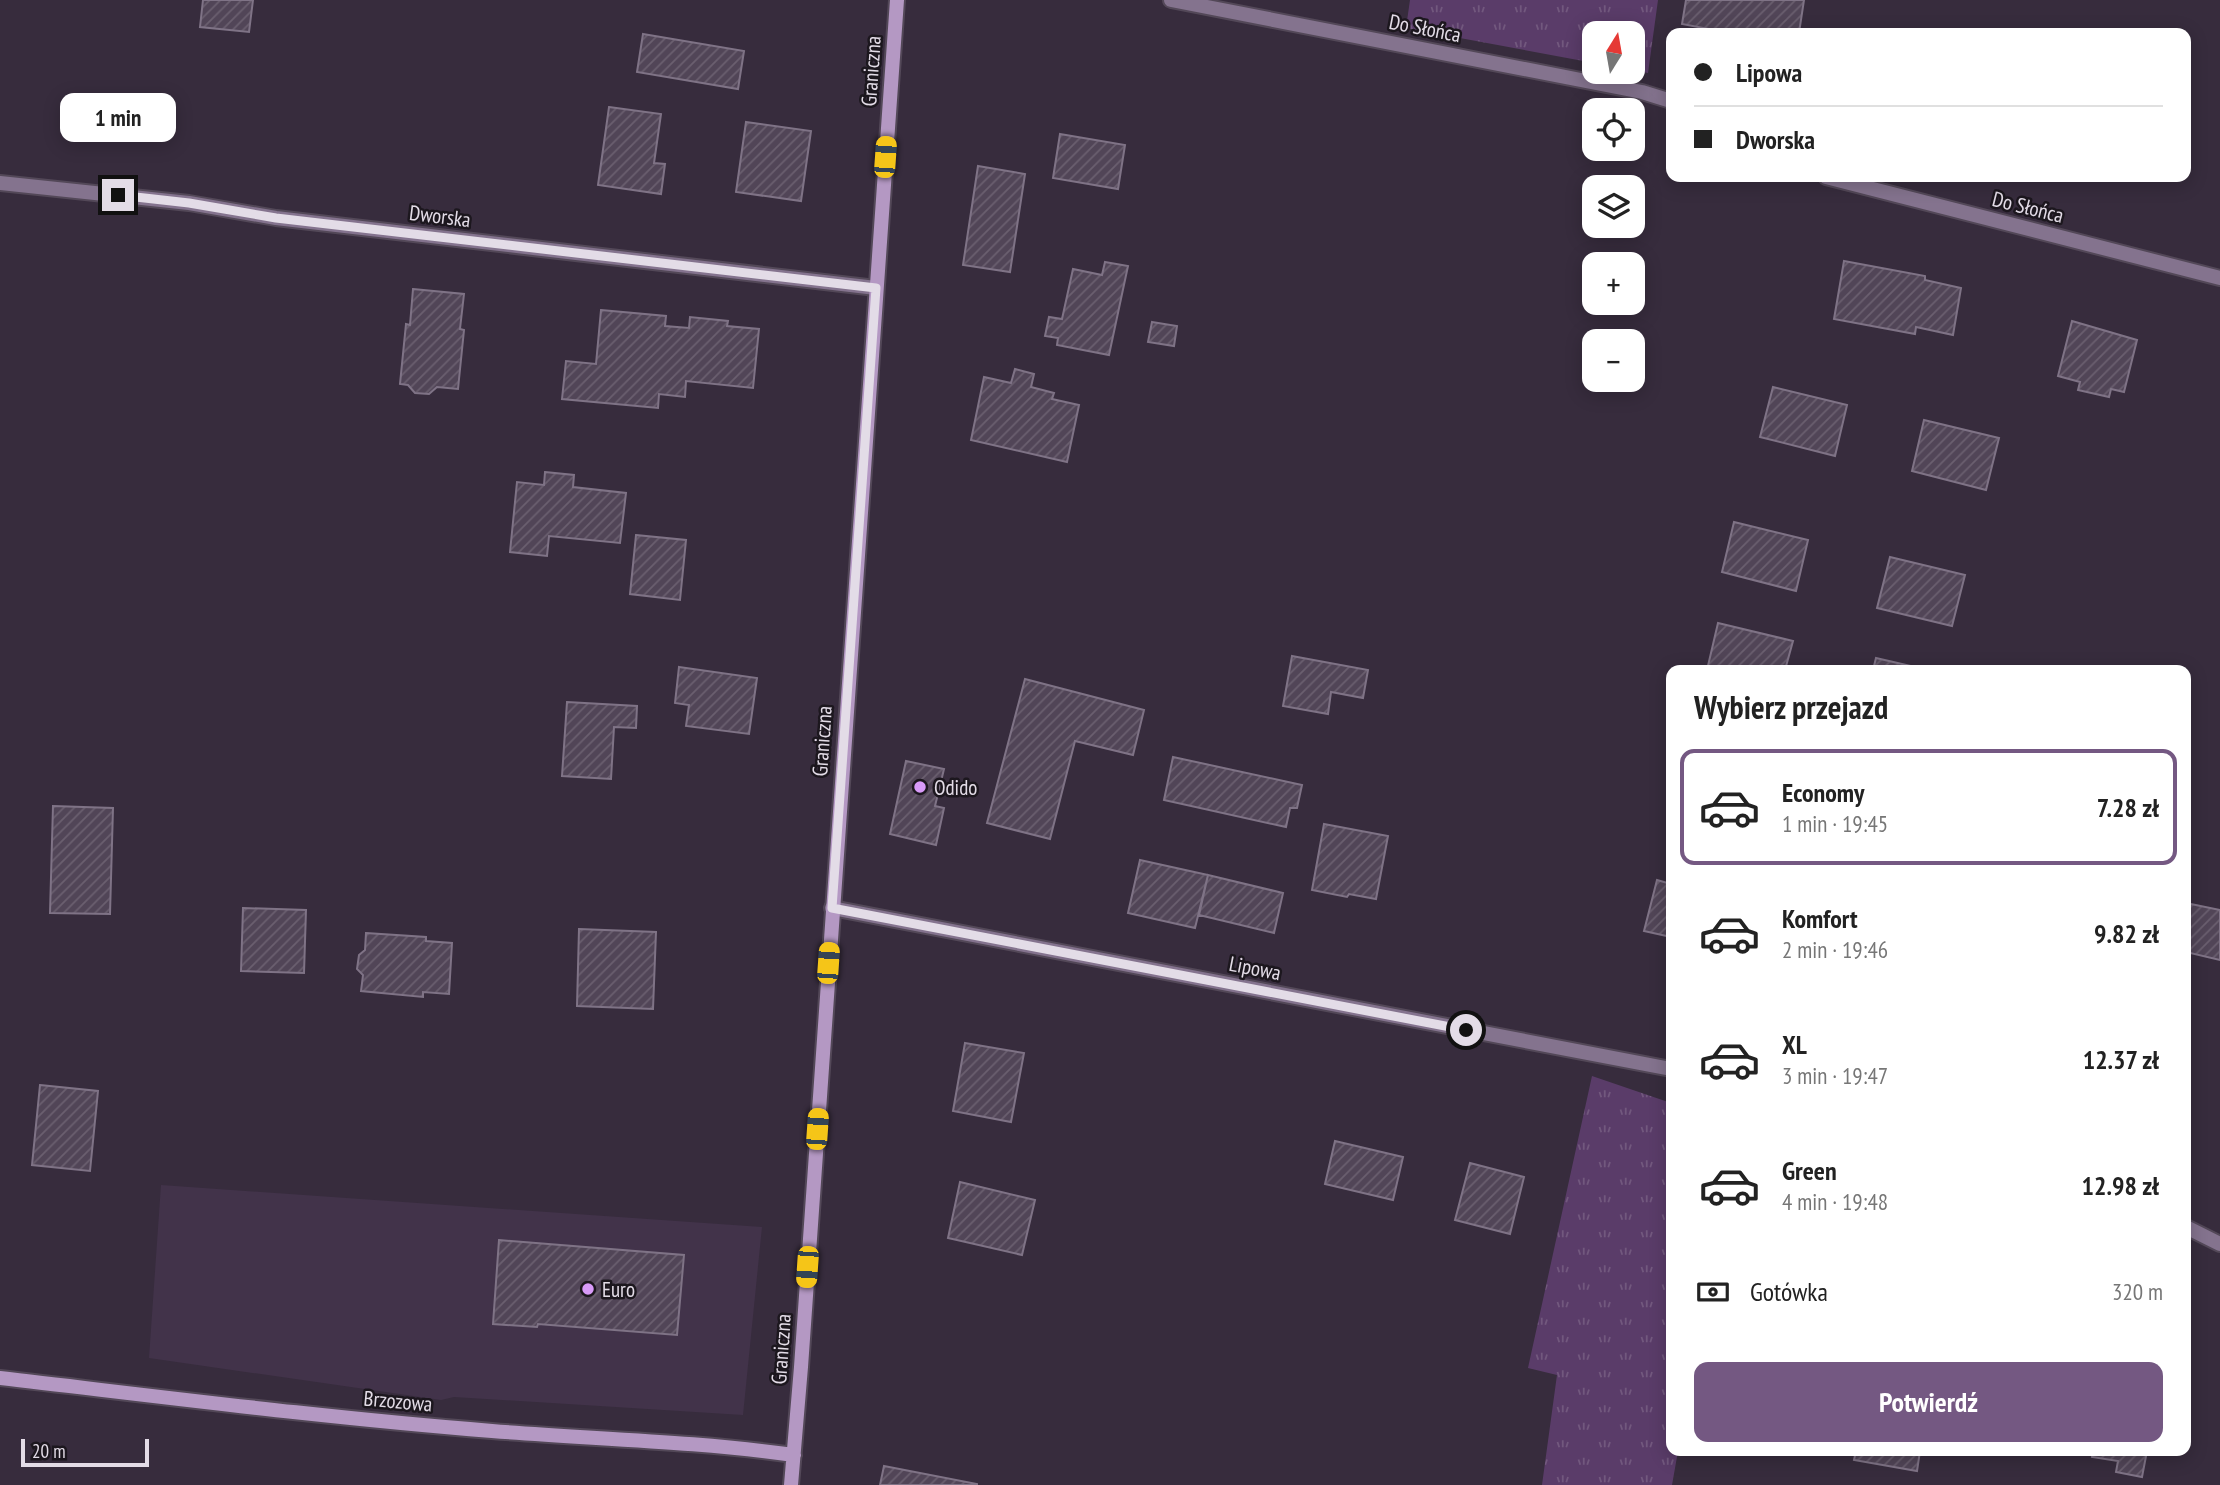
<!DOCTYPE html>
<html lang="pl">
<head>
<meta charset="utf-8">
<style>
  :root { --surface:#fff; --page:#f6f6f6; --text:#222; --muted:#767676; --line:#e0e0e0; --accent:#745882 }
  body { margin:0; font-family:"PT Sans Narrow",sans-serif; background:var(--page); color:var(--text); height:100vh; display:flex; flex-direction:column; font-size:26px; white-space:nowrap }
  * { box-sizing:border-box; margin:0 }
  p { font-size:23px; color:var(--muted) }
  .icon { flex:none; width:38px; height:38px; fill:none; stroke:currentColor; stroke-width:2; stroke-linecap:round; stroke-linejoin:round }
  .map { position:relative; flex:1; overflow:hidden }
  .panel { position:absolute; left:1666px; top:665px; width:525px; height:791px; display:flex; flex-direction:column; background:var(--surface); border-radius:14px; box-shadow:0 4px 18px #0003 }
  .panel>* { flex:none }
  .top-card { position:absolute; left:1666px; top:28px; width:525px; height:154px; border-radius:14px; box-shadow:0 4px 18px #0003; display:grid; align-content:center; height:154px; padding:0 28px; background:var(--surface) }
  .needle { width:46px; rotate:11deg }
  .buttons { position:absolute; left:1582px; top:21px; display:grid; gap:14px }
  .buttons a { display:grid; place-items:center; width:63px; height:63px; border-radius:14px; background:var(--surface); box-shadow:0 4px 18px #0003; font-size:35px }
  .scale { position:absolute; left:21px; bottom:18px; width:128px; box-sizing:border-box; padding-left:7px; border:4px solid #e3dce7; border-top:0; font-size:19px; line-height:24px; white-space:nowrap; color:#e3dce7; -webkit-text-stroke:5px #1c171e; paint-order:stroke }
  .end { position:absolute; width:32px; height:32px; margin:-16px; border:9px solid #e3dce7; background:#111; box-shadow:0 0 0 4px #111 }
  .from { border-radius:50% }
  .bubble { position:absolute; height:49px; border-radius:14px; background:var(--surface); box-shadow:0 4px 18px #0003; font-size:23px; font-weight:800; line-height:49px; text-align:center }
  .car { position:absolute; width:21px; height:42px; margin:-21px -10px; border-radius:9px; box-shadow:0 0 5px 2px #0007; background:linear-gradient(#f5c518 24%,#345 0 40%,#f5c518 0 76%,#345 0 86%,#f5c518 0) }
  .top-card b { display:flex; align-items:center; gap:24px; height:66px; font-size:26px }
  .top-card b+b { border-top:2px solid var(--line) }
  .top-card i { width:18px; height:18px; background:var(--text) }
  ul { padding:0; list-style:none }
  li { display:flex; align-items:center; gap:21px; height:116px; margin:0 14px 10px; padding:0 14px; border:4px solid transparent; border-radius:14px }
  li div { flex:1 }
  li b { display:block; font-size:26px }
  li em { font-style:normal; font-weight:800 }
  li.active { border-color:var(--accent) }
  li>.icon { width:63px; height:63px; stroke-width:1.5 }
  h2 { padding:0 28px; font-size:32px; line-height:84px }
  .pay { display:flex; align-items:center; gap:18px; height:77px; padding:0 28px; font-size:26px }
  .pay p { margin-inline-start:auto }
  .action { display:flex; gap:14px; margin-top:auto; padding:14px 28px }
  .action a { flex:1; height:80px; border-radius:14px; background:var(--accent); color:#fff; font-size:28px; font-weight:800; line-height:80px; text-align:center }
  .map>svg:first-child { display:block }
  .built { fill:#42334a }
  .grass { fill:url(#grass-tufts) }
  .building { fill:url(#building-hatch); stroke:#7f7386; stroke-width:2 }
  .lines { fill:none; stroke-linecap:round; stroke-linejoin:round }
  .street-casing { stroke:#534858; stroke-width:18 }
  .secondary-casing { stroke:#534858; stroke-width:18 }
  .street { stroke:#84738e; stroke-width:14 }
  .secondary { stroke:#b498c3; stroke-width:14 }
  .route { stroke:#e3dce7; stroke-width:9 }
  .poi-dot { fill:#d89af8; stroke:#1c171e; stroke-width:2.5 }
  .labels { text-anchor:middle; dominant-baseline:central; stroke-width:5; stroke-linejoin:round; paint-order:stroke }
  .street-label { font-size:21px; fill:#e3dce7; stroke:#1c171e }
  .poi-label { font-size:21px; fill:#e3dce7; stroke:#1c171e; text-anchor:start }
</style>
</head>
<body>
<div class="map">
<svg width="2220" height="1485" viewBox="0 0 2220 1485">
  <defs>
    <pattern id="grass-tufts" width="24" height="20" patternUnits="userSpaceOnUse" patternTransform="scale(1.75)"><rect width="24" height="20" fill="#5a3c69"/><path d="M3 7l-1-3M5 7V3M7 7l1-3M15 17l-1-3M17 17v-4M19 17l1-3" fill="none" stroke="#72587e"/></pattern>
    <pattern id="building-hatch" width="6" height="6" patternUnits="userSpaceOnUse" patternTransform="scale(1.75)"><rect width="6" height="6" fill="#514557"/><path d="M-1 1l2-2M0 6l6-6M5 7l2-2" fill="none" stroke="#6a5f6f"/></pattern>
  </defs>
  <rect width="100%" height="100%" fill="#372c3d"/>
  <path class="built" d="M161,1185L762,1227L743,1415L454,1397L441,1400L149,1358Z"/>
  <path class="grass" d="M1410,0H1658L1648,73L1633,70V33H1594V63L1406,28Z
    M1592,1076L1671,1103V1451H1678L1672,1485H1542L1557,1375L1528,1368Z"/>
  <path class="building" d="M203,0H253L249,32L200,27Z
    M1686,0H1804L1799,33H1730L1682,24Z
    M643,34L744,51L738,89L637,72Z
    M609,107L661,114L654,163L665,164L661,194L598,185Z
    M746,122L811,131L801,201L736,192Z
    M1060,134L1125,145L1118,189L1053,178Z
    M978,166L1025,174L1010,272L963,265Z
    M1844,261L1925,276V280L1961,288L1953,335L1916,327L1915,334L1834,319Z
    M1105,262L1128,266L1109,355L1057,345L1058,338L1045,336L1049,317L1062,319L1073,269L1102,275Z
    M413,289L464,294L460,329L464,330L458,389L437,387L429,394L415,393L408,385L400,384L406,324L410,325Z
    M601,310L666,316L665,326L689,328L690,317L728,321L727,326L759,329L753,388L686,381L685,397L659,394L658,408L562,399L566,361L596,364Z
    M2072,321L2137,340L2124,392L2111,389L2109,397L2078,390L2080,382L2058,376Z
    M1152,322L1177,326L1174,346L1148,342Z
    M1015,369L1034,374L1031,387L1054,393L1052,399L1079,405L1067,462L971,440L984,377L1011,383Z
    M1773,387L1847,405L1835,456L1760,437Z
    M1924,420L1999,438L1986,490L1912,471Z
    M545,472L574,475L573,487L626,493L620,543L549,536L547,556L510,552L517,482L544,485Z
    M1734,522L1808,540L1796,591L1722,572Z
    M636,535L686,540L680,600L630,594Z
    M1890,557L1965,575L1952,626L1877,608Z
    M1718,623L1793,641L1785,670H1707Z
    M1292,656L1368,670L1363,698L1331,692L1328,714L1283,706Z
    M1876,658L1928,670H1873Z
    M679,667L757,678L749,734L686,726L689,705L675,703Z
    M1025,679L1144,710L1133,755L1075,741L1050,839L987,823Z
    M567,702L637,706L636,728L614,727L611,779L562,776Z
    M1173,757L1302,785L1297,808H1290L1286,827L1164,800Z
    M906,761L944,769L935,806L944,808L936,845L890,834Z
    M53,806L113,808L110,914L50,913Z
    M1324,824L1388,836L1376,899L1349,894L1347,897L1312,890Z
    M1140,860L1208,875L1195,928L1128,913Z
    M1208,875L1283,893L1274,933L1199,915Z
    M1657,880L1671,884V937L1644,931Z
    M2186,903L2220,910V960L2186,952Z
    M243,908L306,910L304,973L241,971Z
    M579,929L656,932L653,1009L577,1006Z
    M366,933L426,937V941L452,943L449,994L423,992V997L361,991L363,975L357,969L359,955L365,950Z
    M965,1043L1024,1053L1011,1122L953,1111Z
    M40,1085L98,1091L90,1171L32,1165Z
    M1335,1141L1403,1157L1393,1200L1325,1184Z
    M1470,1163L1524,1177L1510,1234L1455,1220Z
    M960,1182L1035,1200L1022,1255L948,1238Z
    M499,1240L684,1255L677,1335L538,1324L537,1327L493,1324Z
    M1856,1451H1920L1917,1471L1854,1460Z
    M2093,1451H2147L2142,1477L2116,1472L2118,1461L2092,1457Z
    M884,1466L977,1484V1485H880Z"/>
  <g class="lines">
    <g class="street-casing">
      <path id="street" d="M1171,0L1642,92L1671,101
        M1826,177L2220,278
        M0,183L189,203L276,218L876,288
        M832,908L1671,1069
        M2186,1227L2220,1244"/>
    </g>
    <g class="secondary-casing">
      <path id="secondary" d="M0,1378C164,1397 327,1418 492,1431C593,1439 693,1441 794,1455
        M791,1485L801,1367L897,0"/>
    </g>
    <use href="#street" class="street"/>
    <use href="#secondary" class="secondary"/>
  </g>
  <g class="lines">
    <path class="route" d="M118,195L189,203L276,218L876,288L832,908L1466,1030"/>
  </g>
  <g class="poi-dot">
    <circle cx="920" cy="787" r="7"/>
    <circle cx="588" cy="1289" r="7"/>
  </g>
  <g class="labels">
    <g class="street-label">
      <text transform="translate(1425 28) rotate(11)">Do Słońca</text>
      <text transform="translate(871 71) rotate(-86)">Graniczna</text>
      <text transform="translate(2028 207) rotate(14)">Do Słońca</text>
      <text transform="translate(440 216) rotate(7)">Dworska</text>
      <text transform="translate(822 741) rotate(-86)">Graniczna</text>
      <text transform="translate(1255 968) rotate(11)">Lipowa</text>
      <text transform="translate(781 1349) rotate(-86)">Graniczna</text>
      <text transform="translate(398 1401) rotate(5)">Brzozowa</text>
    </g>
    <g class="poi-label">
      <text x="934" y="787">Odido</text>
      <text x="602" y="1289">Euro</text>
    </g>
  </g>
</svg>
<div class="buttons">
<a><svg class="needle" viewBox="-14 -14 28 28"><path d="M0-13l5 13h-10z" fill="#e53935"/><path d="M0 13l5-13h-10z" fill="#767676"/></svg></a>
<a><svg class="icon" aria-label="locate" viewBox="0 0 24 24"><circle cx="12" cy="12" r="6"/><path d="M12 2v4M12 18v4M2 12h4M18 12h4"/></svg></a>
<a><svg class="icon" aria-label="layers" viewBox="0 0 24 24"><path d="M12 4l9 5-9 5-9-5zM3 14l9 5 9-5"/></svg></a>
<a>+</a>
<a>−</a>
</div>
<div class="scale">20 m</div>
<i class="end from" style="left:1466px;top:1030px"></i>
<i class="end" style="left:118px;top:195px"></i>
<div class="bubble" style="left:60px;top:93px;width:116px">1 min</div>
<i class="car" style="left:885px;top:157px;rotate:4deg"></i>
<i class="car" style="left:828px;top:963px;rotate:4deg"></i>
<i class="car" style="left:817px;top:1129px;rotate:4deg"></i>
<i class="car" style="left:807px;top:1267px;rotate:184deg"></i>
<div class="top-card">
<b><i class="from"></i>Lipowa</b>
<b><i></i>Dworska</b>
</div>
<section class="panel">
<h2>Wybierz przejazd</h2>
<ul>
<li class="active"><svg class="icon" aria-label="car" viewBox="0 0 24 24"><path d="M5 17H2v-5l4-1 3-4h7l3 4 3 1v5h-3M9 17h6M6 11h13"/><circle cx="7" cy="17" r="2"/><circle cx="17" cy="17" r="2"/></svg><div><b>Economy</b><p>1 min · 19:45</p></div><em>7.28 zł</em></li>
<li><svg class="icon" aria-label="car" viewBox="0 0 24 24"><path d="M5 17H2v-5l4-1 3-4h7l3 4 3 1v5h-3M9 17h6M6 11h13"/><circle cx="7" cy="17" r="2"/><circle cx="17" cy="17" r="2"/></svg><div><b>Komfort</b><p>2 min · 19:46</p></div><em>9.82 zł</em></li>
<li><svg class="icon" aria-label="car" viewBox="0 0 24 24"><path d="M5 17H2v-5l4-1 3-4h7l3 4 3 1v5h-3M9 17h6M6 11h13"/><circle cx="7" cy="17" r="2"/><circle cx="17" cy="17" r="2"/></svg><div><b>XL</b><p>3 min · 19:47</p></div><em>12.37 zł</em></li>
<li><svg class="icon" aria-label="car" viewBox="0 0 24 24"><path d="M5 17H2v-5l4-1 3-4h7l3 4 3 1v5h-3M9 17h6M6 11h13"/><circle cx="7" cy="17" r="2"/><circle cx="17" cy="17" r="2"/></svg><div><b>Green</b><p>4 min · 19:48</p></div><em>12.98 zł</em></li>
</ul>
<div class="pay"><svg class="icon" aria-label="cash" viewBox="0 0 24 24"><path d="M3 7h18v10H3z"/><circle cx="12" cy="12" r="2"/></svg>Gotówka<p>320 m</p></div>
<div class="action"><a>Potwierdź</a></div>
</section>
</div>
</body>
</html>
